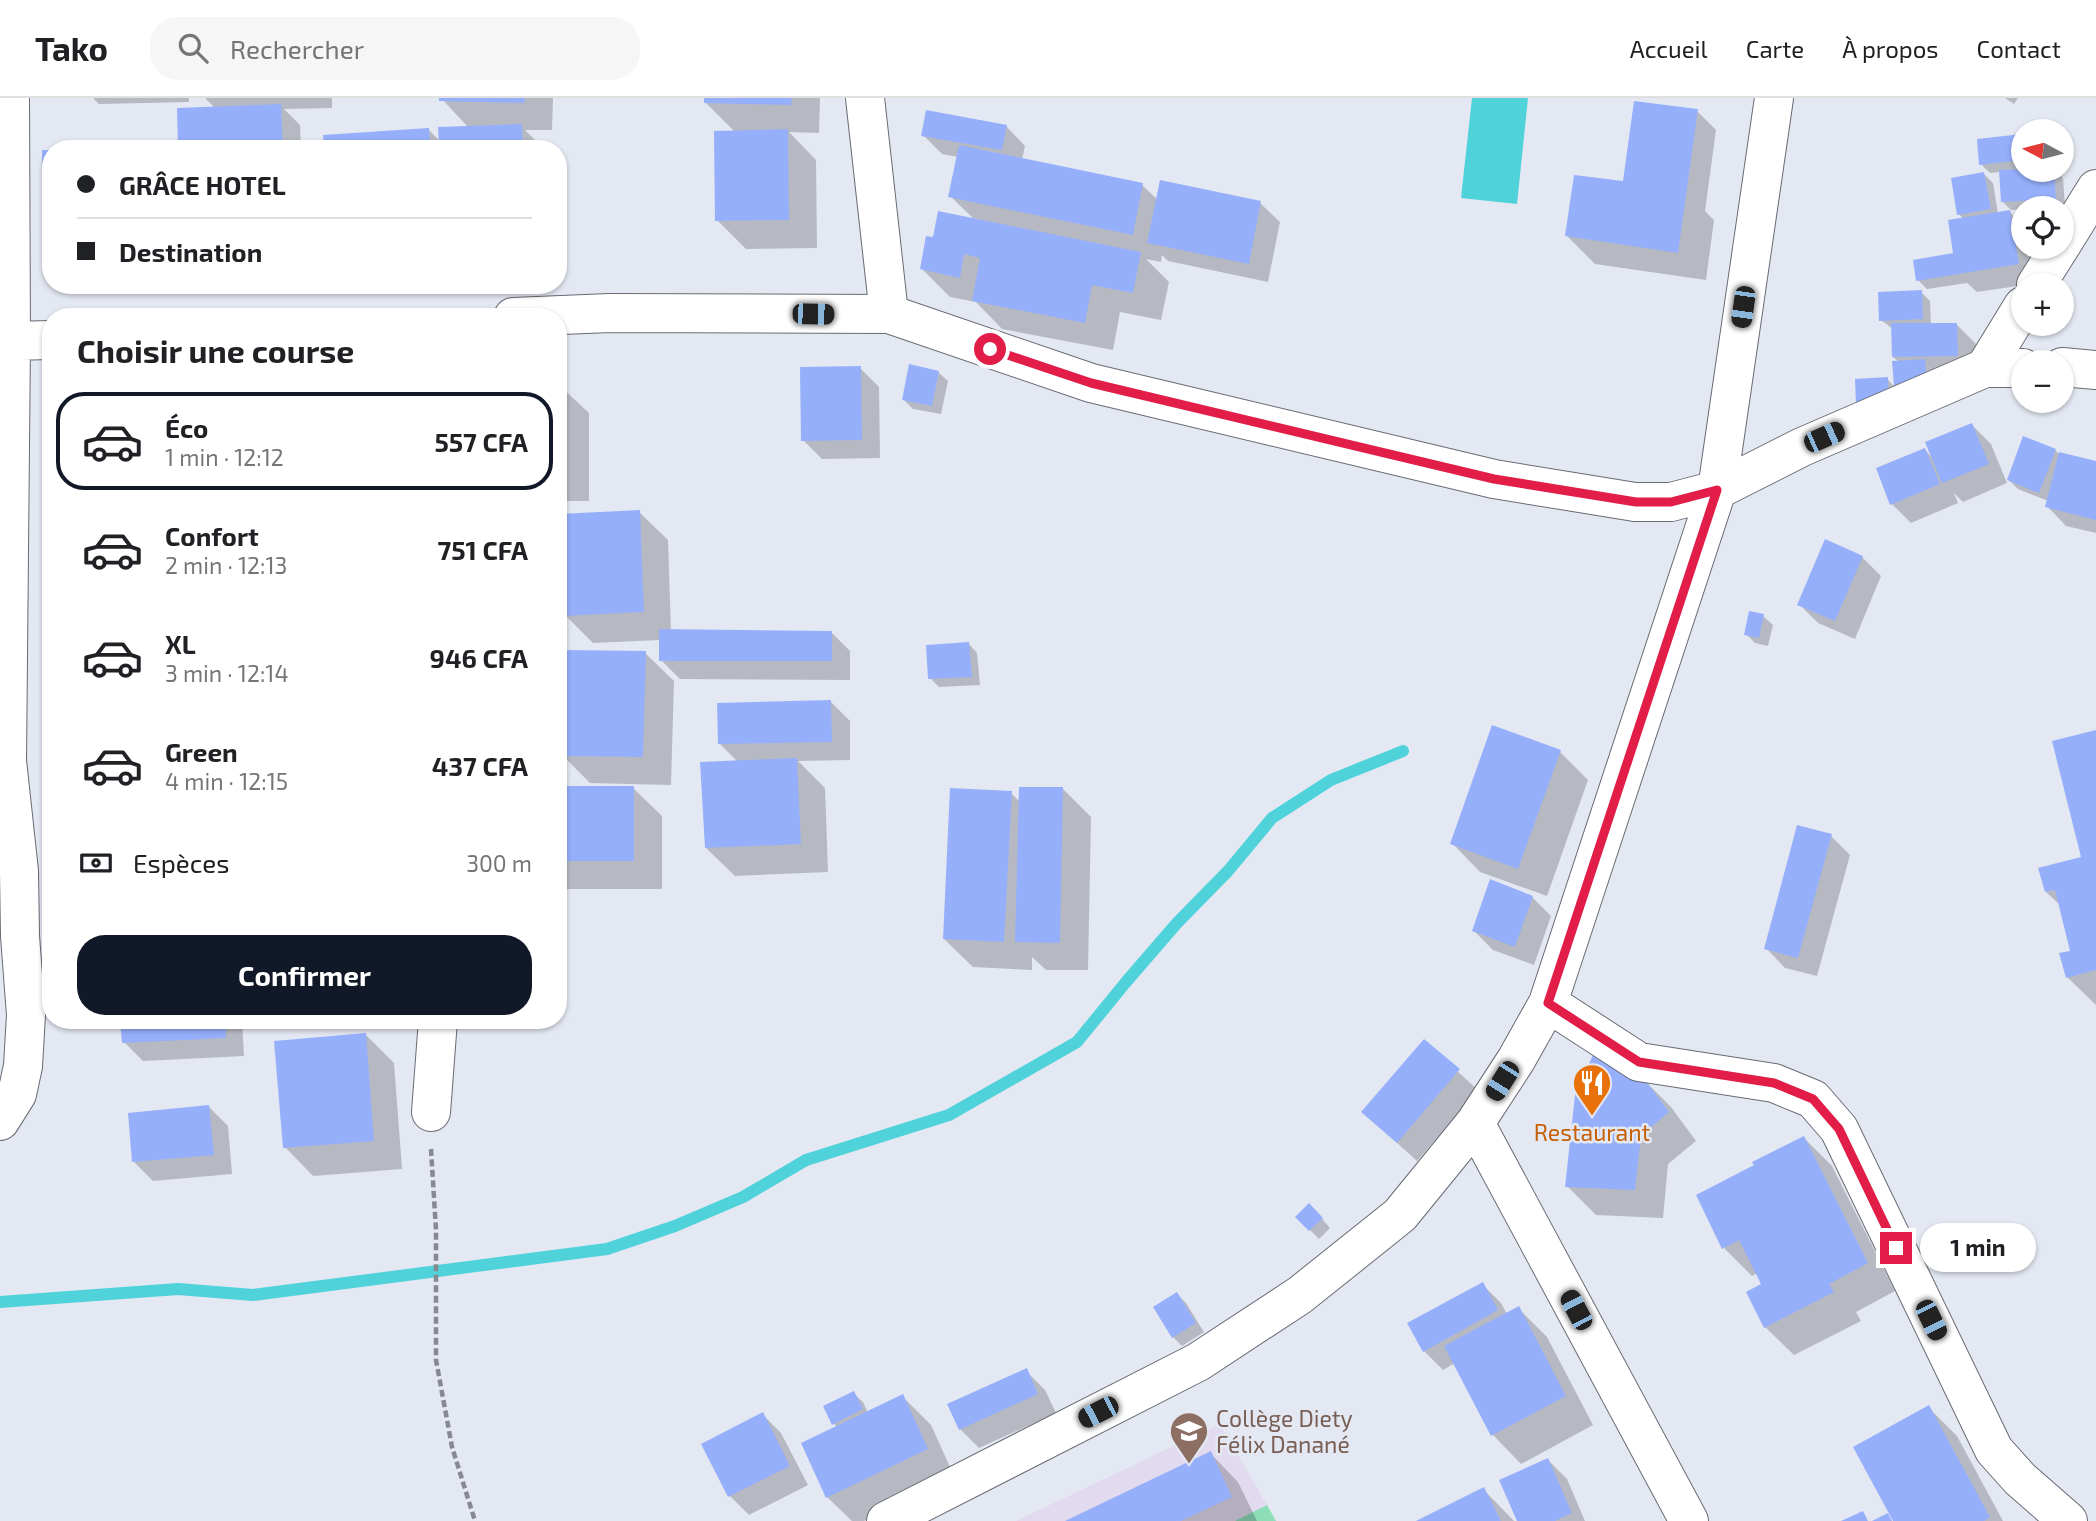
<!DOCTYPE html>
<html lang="fr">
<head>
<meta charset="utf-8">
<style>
  :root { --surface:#fff; --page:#f6f6f6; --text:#202124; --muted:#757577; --line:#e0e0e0; --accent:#111827 }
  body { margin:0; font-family:"Exo 2",sans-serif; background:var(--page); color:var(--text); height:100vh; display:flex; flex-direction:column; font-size:26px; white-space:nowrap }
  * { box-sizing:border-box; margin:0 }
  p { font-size:23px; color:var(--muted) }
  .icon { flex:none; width:38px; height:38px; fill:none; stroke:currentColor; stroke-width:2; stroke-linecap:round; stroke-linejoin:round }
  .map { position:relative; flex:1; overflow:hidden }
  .side { position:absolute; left:42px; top:210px; width:525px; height:721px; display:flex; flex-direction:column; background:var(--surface); border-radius:28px; box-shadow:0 2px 5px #0004 }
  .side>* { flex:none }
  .banner { position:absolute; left:42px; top:42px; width:525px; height:154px; border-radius:28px; box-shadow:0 2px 5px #0004; display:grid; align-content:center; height:154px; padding:0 35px; background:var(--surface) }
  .needle { width:46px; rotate:277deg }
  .controls { position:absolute; left:2011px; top:21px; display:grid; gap:14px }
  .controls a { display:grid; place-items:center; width:63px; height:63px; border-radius:50%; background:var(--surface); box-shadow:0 2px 5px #0004; font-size:35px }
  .end { position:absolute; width:32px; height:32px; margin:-16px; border:9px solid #e11d48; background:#fff; box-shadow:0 0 0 4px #fff }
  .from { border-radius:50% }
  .bubble { position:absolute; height:49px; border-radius:24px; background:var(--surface); box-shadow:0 2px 5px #0004; font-size:23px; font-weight:700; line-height:49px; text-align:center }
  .car { position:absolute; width:21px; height:42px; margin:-21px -10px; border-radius:9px; box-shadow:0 0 5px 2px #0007; background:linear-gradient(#222 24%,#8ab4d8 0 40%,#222 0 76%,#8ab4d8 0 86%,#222 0) }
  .banner b { display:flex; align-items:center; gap:24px; height:66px; font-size:26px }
  .banner b+b { border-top:2px solid var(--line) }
  .banner i { width:18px; height:18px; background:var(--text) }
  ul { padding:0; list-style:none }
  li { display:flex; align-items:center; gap:21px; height:98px; margin:0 14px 10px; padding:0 21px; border:4px solid transparent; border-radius:28px }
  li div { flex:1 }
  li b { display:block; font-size:26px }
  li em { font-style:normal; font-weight:700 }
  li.active { border-color:var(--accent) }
  li>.icon { width:63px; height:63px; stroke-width:1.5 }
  h2 { padding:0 35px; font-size:32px; line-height:84px }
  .pay { display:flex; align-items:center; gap:18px; height:77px; padding:0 35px; font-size:26px }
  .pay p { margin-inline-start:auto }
  .primary-button { display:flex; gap:14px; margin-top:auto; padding:14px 35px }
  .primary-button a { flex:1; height:80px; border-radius:28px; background:var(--accent); color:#fff; font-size:28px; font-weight:700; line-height:80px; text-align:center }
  header { display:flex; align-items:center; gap:42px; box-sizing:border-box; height:98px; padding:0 35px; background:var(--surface); border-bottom:2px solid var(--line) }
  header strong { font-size:33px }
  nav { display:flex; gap:38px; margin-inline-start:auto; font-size:24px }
  .search { width:490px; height:63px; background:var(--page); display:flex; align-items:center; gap:18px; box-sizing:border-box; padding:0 24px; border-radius:28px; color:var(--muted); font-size:26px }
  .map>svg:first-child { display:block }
  .education { fill:#e2daef }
  .green { fill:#8eddb9 }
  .water { fill:#4fd2da }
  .shadow { fill:#0003 }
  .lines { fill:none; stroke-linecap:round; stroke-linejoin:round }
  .stream { stroke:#4fd2da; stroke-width:12 }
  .building { fill:#96affb }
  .minor-casing { stroke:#686b73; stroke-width:40 }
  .path { stroke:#878990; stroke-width:4.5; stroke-dasharray:7 3.5; stroke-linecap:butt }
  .minor { stroke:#fff; stroke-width:38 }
  .route { stroke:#e11d48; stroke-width:9 }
  .labels { text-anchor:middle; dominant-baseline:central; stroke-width:5; stroke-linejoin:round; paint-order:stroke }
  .food-label { font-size:23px; fill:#c56008; stroke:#e4e8f2 }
  .education-label { font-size:23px; fill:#785e54; stroke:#e4e8f2; text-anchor:start }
</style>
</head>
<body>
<header>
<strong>Tako</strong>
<div class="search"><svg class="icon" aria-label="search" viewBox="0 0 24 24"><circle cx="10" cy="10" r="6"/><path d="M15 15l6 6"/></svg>Rechercher</div>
<nav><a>Accueil</a><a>Carte</a><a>À propos</a><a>Contact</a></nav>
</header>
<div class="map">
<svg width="2096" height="1423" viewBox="0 0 2096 1423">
  <rect width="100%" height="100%" fill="#e4e8f2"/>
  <path class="education" d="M1220,1326L1276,1423H1016Z"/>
  <path class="green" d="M1267,1407L1276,1423H1235Z"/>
  <path class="water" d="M1472,0H1528L1517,106L1461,100Z"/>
  <path class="shadow" d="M93,0H189V4L99,6Z
    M205,0H332V10L284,11L300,27L301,51H180L215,10Z
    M441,0H553L552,32H525L544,51H325L428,31L440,43L468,29Z
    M705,0H820L819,35L789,34L816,62L817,150L746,151L717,122L735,34L705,4Z
    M2005,0H2018L2014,6Z
    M1697,13L1716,32L1705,113L1714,122L1706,182L1595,166L1567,138L1628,86Z
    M1006,28L1025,48L1022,62L1142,87L1158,102L1260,105L1280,124L1268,184L1168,163L1162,157L1161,164L1146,161L1169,184L1161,222L1120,214L1113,252L1002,231L976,204L950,199L922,171L935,141L975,122L950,98L958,59L942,56L923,37Z
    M2021,38L2023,40V72H2055L2063,80L2065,109L2011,112L2002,103L2000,74L1990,75L1981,66Z
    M1984,76L1993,85L1998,116L2010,114L2023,127V149H2031L2037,185L1977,194L1967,185L1927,191L1918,182L1955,157L1964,122L1959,116Z
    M66,187H175V193L74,196Z
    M1921,194L1930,203L1931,227H1957L1976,246V277L1867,315L1887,281L1896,290L1899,264L1893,259V231L1881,222Z
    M860,270L879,289L880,360L822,361L803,342Z
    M938,274L948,283L941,316L913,311L903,301Z
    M558,286L589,315V403H558Z
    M1972,327L1991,346L2007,385L1963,404L1954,395L1958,405L1911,425L1892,406L1925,352L1935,362Z
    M2055,352L2058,355L2096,364V435L2066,428L2047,408L2048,403L2018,391L2009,382Z
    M639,414L668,442L671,533L831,534L850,553V582L680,581L661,562V542L593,545L565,517L564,507H561V524H558V458L562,462Z
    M1862,459L1881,478L1855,541L1818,525L1799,506Z
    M1763,518L1773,527L1768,548L1755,545L1746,536Z
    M968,545L977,555L980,587L939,589L930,580Z
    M645,555L674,583L671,687L590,685L562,657V642L558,641V580L563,585Z
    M831,604L850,623V662L798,663L825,690L828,774L735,778L706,750L738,664L720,646Z
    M2096,634V907L2067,879L2073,854L2061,808L2046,794L2084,760Z
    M1560,654L1588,682L1547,798L1480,774L1452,745Z
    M558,690H633L662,718V791H558Z
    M1063,691L1091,719L1088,872H1046L1032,859V872L973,869L944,841L1011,695L1020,704Z
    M1831,738L1850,757L1817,878L1785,870L1766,850Z
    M1532,799L1551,818L1534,867L1493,852L1474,833Z
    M132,922H242L244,958L143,963L124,944Z
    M365,936L394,965L402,1071L313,1078L285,1049Z
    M1424,943L1478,992L1417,1063L1363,1014Z
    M1642,980L1671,1009L1696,1043L1668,1066L1663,1120L1596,1117L1567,1088Z
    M209,1009L228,1028L232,1076L153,1083L134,1064Z
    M1804,1040L1832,1068L1895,1193L1856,1214L1861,1223L1794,1257L1765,1229L1763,1187L1757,1175L1752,1178L1724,1150Z
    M1318,1116L1330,1130L1319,1141L1297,1119Z
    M1482,1186L1501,1205L1507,1216L1518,1210L1547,1239L1593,1327L1521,1366L1493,1337L1455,1265L1443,1272L1424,1253Z
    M1177,1196L1186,1205L1204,1234L1182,1248L1173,1239Z
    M1026,1273L1045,1292L1056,1315L979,1350L960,1331Z
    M853,1295L863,1304L868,1315L902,1298L931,1327L955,1380L864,1423H852L827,1399L837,1329L834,1326Z
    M1929,1310L1957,1338L2003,1423H1895Z
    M762,1316L781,1335L808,1387L749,1417L730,1398L703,1347Z
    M1210,1355L1238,1384L1257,1423H1069Z
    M1548,1362L1567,1381L1585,1423H1519Z
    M1484,1392L1514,1423H1420Z"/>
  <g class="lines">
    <path class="stream" d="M0,1204L178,1191L253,1197L607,1151L675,1128L743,1099L806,1062L949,1017L1077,944L1126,884L1177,825L1228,773L1272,720L1331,682L1403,653"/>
  </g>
  <path class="building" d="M439,0H525L524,5L439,3Z
    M704,0H792L791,7L704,5Z
    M1634,3L1698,11L1678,155L1565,138L1574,77L1623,83Z
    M281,6L283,51H178L177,10Z
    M926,12L1007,27L1002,52L921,38Z
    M522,26L523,51H439L438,29Z
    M429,30L430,51H324L323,37Z
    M788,31L789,122L715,123L714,33Z
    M2022,36L2023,62L1979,67L1977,41Z
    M959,47L1143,85L1133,137L948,99Z
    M42,52H51V168H44Z
    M2023,71L2054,72L2056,101L2001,104L1999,72Z
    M1984,74L1991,111L1957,117L1951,80Z
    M1160,82L1261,103L1249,166L1147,145Z
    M2010,112L2019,166L1916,183L1913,162L1953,155L1948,122Z
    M938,113L1141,154L1133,195L1092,187L1085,225L972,203L980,160L964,156L960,180L920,171L926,138L933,139Z
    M1922,192L1923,221L1879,223L1878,194Z
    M1891,225H1957L1958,258L1892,259Z
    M1925,261L1927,286L1894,288L1892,263Z
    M909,266L939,273L932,308L902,302Z
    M861,268L862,342L801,343L800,269Z
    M1888,279L1889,304L1856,306L1855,281Z
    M558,285H561V376H558Z
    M1972,325L1989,366L1942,385L1925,344Z
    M2023,338L2056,351L2039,395L2007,382Z
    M1925,350L1940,386L1890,407L1876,370Z
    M2059,354L2096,363V422L2045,409Z
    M51,375V408L47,409L44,376Z
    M640,412L644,514L563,518L559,416Z
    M1825,441L1863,458L1835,523L1797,507Z
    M1749,513L1764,516L1759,540L1744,537Z
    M659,531L832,533V563H659Z
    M969,544L972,579L928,581L926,547Z
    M562,552L646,553L643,659L560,658Z
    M831,602L832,644L718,646L717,605Z
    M1492,627L1561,652L1518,771L1450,746Z
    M2096,632V872L2066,880L2059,855L2070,853L2055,792L2045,794L2038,770L2081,759L2052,643Z
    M797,660L801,746L705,750L700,664Z
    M558,688H634V763H558Z
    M1019,689H1063L1060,845L1015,844Z
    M950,690L1012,693L1004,844L943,841Z
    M1797,727L1832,736L1798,860L1764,851Z
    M1490,781L1533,798L1515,849L1472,833Z
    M120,922H225L226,940L122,945Z
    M366,935L374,1043L283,1050L274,943Z
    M1424,941L1460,971L1397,1045L1361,1014Z
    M1600,941L1643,979L1669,1014L1641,1037L1635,1092L1565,1089L1575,997Z
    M209,1007L214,1057L132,1064L128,1015Z
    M1804,1038L1868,1165L1829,1186L1834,1194L1764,1230L1746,1194L1761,1186L1739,1142L1722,1151L1696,1097L1754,1067L1752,1064Z
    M1309,1105L1323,1120L1309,1133L1295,1119Z
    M1483,1184L1498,1212L1423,1254L1407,1225Z
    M1177,1194L1196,1225L1172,1240L1153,1209Z
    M1519,1208L1566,1298L1491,1338L1444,1248Z
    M1027,1270L1038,1296L959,1332L947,1306Z
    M854,1293L863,1311L832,1327L823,1308Z
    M903,1296L928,1351L826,1400L801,1345Z
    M1929,1307L1990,1419L1984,1423H1893L1853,1349Z
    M763,1314L790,1368L728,1399L701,1346Z
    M1211,1353L1232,1399L1181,1423H1065Z
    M1548,1360L1572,1415L1555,1423H1517L1499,1382Z
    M1484,1389L1501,1423H1416Z
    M1863,1413L1868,1423H1841Z
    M1888,1415L1892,1423H1872Z"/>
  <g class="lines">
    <g class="minor-casing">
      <path id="minor" d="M865,0L889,216L1091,285L1494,381L1635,404H1671L1717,392L1802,349L1985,270H2023
        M2062,146L2096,91
        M2036,187L2060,149
        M513,219L610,215L889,216
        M11,243L51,242
        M2062,269L2096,272
        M1985,270L2023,208
        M1548,905L1639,964L1774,985L1813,1001L1839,1031L1994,1352L2020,1381L2068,1423
        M431,1014L438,922
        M0,1023L17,996L23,968L26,917L20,838L19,773L7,663L11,243L10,0
        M1475,1025L1689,1423
        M886,1423L1198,1264L1300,1197L1400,1117L1475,1025L1516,962L1548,905L1717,392L1774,0"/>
    </g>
    <path class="path" d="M431,1051L436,1132V1262L452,1349L475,1423"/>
    <use href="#minor" class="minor"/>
  </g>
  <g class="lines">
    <path class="route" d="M990,251L1091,285L1494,381L1636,404H1671L1717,392L1548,905L1639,964L1774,985L1813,1001L1839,1031L1896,1150"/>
  </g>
  <defs>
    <g id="restaurant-pin" transform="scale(2.0125)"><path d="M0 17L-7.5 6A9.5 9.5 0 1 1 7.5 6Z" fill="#e8710a" stroke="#e4e8f2"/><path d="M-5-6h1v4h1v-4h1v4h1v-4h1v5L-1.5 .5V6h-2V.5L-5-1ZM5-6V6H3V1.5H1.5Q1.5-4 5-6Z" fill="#fff"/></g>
    <g id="school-pin" transform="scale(2.0125)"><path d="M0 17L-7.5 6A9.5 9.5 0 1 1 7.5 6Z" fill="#8d6e63" stroke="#e4e8f2"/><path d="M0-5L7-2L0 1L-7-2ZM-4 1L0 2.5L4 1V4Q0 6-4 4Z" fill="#fff"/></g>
  </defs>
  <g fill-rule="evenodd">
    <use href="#restaurant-pin" x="1592" y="985"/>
    <use href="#school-pin" x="1189" y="1333"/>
  </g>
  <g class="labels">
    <g class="food-label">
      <text x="1592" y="1034">Restaurant</text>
    </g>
    <g class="education-label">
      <text x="1216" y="1320">Collège Diety<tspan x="1216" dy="26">Félix Danané</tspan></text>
    </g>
  </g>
</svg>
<div class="controls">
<a><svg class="needle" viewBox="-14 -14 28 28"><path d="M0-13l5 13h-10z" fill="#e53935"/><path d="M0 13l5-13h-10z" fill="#757577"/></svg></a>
<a><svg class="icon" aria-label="locate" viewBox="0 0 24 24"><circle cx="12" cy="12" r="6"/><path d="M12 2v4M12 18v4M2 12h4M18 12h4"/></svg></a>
<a>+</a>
<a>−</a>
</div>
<i class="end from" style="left:990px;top:251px"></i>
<i class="end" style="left:1896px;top:1150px"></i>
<div class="bubble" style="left:1920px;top:1125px;width:116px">1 min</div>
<i class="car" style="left:1743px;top:209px;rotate:188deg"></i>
<i class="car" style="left:813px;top:216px;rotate:91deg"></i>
<i class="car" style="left:1824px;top:339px;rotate:66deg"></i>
<i class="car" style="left:1502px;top:983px;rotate:212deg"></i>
<i class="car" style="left:1576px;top:1212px;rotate:332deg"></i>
<i class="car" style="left:1931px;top:1222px;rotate:154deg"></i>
<i class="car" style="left:1098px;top:1314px;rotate:243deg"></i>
<div class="banner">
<b><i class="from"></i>GRÂCE HOTEL</b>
<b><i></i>Destination</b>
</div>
<section class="side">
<h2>Choisir une course</h2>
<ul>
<li class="active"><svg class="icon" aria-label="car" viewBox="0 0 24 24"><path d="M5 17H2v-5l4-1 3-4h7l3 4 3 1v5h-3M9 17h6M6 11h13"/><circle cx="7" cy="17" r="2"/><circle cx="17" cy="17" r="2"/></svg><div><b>Éco</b><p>1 min · 12:12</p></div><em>557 CFA</em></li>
<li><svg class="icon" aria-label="car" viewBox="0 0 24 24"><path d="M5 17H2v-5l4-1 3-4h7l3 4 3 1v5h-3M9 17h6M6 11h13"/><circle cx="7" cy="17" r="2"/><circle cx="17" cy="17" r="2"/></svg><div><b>Confort</b><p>2 min · 12:13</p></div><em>751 CFA</em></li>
<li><svg class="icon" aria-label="car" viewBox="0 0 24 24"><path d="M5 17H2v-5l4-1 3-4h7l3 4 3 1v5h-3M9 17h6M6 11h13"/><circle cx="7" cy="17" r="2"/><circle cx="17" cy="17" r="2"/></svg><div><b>XL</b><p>3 min · 12:14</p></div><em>946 CFA</em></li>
<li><svg class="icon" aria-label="car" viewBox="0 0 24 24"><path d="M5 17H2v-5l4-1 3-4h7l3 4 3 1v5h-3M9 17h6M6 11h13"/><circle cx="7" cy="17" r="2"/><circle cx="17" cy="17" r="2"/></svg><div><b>Green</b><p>4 min · 12:15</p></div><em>437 CFA</em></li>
</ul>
<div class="pay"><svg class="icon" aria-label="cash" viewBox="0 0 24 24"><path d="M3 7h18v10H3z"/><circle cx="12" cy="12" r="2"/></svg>Espèces<p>300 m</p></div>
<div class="primary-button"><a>Confirmer</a></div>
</section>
</div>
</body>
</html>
